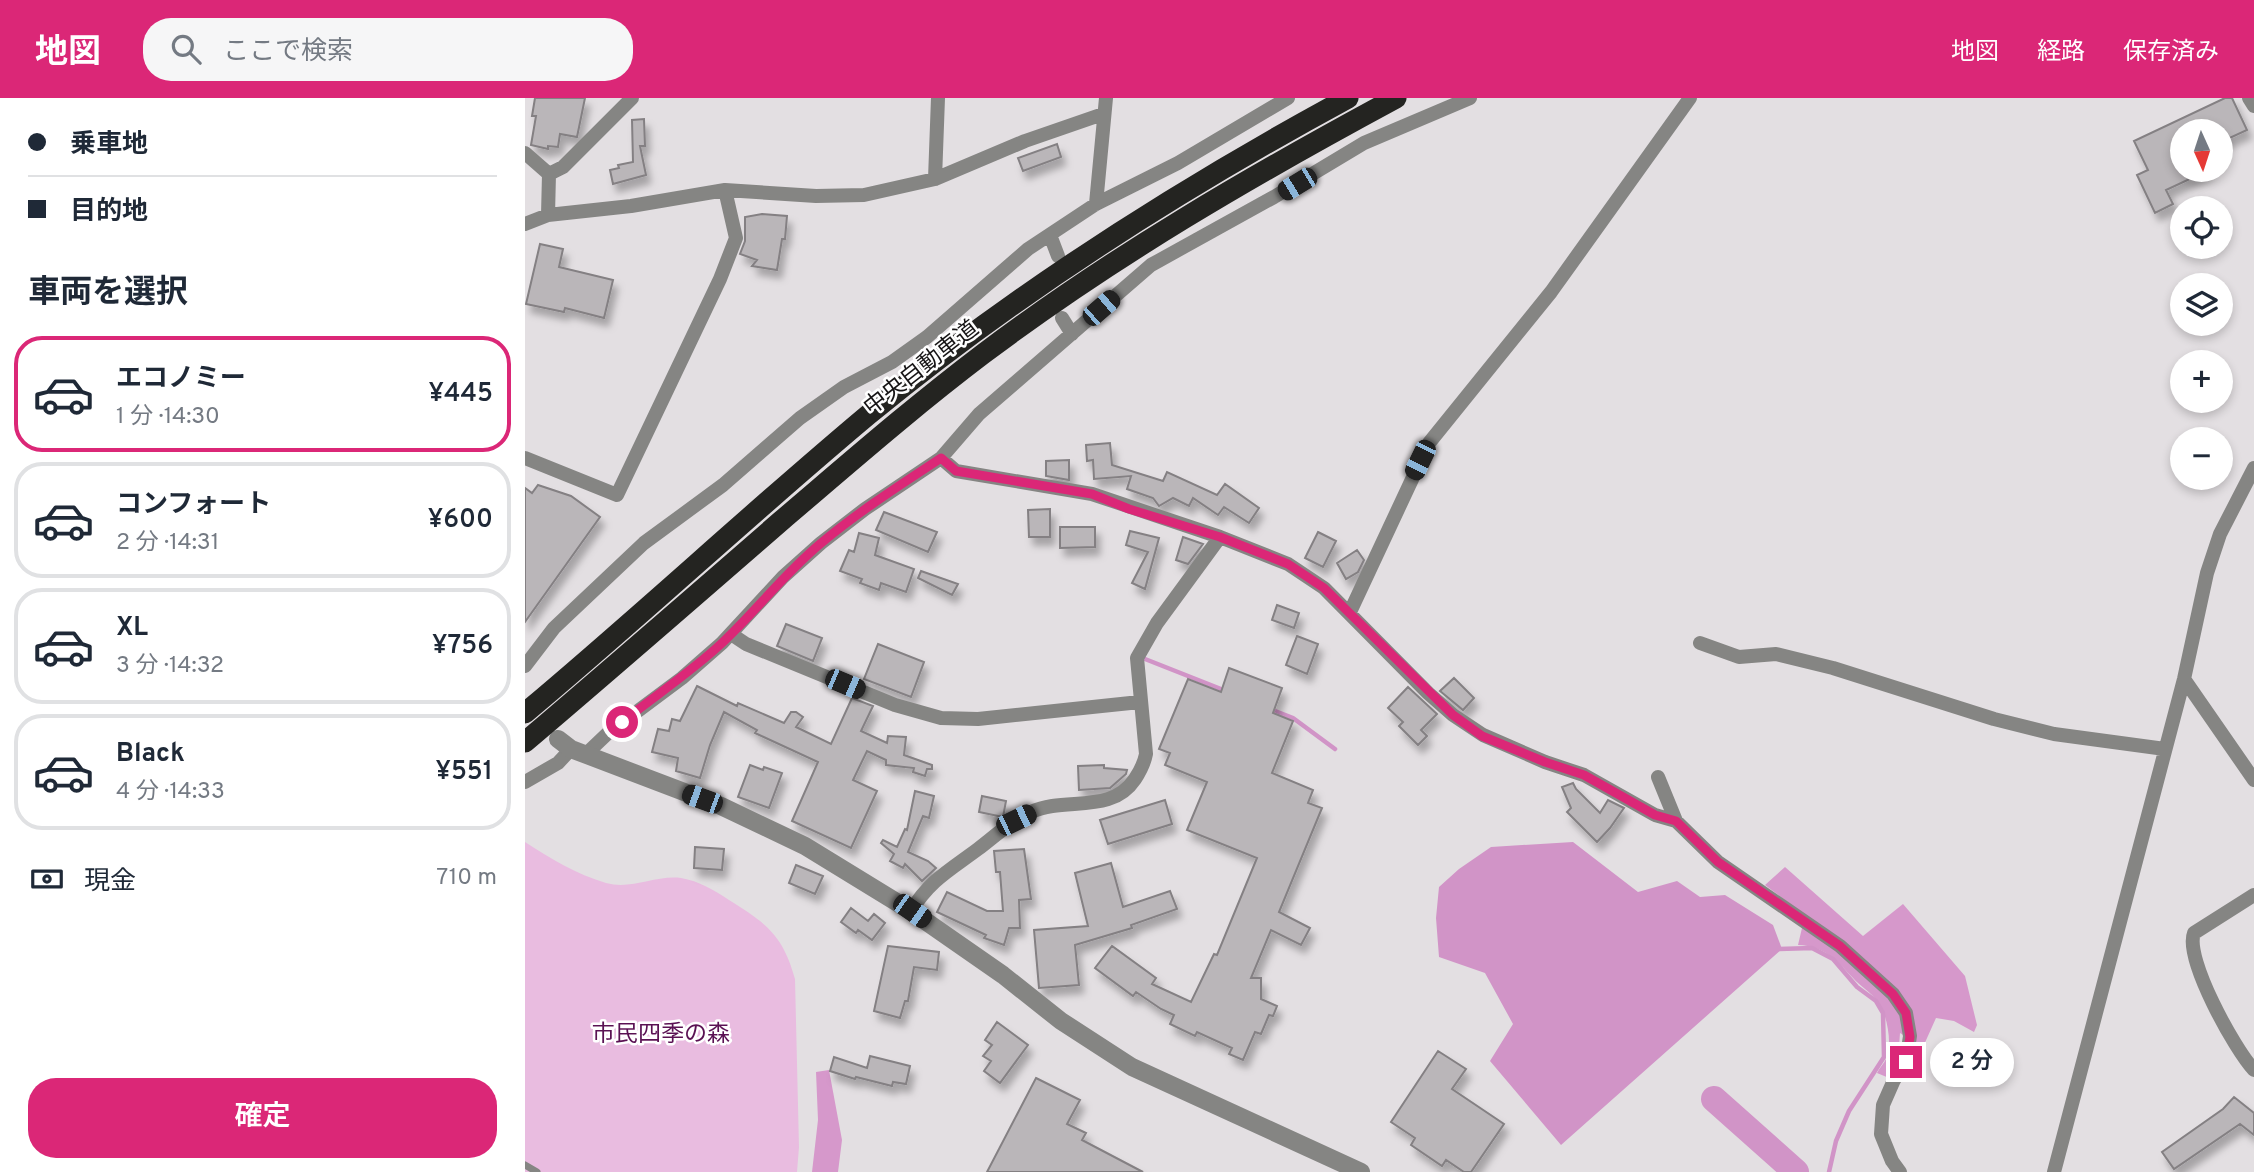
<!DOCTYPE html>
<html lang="ja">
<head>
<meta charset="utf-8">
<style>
  :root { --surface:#fff; --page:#f6f6f7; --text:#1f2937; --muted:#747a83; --line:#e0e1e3; --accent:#db2777 }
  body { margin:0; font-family:Overpass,"Noto Sans JP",sans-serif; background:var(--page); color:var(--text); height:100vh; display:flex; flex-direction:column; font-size:26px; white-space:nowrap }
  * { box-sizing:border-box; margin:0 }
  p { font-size:23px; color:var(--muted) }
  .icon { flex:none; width:38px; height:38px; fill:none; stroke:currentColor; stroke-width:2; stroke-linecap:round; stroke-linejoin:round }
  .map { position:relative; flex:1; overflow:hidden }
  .panel { display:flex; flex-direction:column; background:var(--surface); width:525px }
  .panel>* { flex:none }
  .guide { display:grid; align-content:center; height:154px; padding:0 28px; background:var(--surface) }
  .needle { width:46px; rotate:177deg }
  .controls { position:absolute; left:1645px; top:21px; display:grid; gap:14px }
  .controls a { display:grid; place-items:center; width:63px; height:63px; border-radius:50%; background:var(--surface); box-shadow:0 4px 10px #0003; font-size:35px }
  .end { position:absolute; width:32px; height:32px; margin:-16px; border:9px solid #db2777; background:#fff; box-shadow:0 0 0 4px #fff }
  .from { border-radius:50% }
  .bubble { position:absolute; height:49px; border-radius:24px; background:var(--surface); box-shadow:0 4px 10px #0003; font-size:23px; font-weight:600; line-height:49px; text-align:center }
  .car { position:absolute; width:21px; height:42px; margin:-21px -10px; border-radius:9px; box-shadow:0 0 5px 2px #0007; background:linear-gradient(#222 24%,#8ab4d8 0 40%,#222 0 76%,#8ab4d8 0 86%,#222 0) }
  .guide b { display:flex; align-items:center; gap:24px; height:66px; font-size:26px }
  .guide b+b { border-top:2px solid var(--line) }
  .guide i { width:18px; height:18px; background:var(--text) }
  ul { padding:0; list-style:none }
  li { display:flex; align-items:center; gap:21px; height:116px; margin:0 14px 10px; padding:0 14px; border:4px solid var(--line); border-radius:28px }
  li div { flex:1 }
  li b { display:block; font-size:26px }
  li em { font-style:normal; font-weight:600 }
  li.on { border-color:var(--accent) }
  li>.icon { width:63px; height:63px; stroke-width:1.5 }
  h2 { padding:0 28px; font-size:32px; line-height:84px }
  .pay { display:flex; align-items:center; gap:18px; height:77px; padding:0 28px; font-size:26px }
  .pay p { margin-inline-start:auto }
  .cta { display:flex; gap:14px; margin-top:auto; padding:14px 28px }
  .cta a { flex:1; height:80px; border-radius:28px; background:var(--accent); color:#fff; font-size:28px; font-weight:600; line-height:80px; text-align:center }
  header { display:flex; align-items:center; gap:42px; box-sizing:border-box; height:98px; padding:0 35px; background:var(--accent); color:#fff }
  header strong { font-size:33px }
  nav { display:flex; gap:38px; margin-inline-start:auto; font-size:24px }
  .search { width:490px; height:63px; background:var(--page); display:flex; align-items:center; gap:18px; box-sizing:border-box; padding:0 24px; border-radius:28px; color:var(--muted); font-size:26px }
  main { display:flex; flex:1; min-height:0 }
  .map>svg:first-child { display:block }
  .green { fill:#e9bce0 }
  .forest { fill:#d698cb }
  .water { fill:#d194c7 }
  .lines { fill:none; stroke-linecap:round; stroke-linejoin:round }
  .stream { stroke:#d194c7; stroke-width:4.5 }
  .river { stroke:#d194c7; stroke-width:26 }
  .building { fill:#bab6b9; stroke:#848083; stroke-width:2; filter:url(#shadow) }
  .service { stroke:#858583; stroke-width:7 }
  .minor { stroke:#858583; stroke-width:14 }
  .tertiary { stroke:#858583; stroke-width:18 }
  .motorway { stroke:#242421; stroke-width:21 }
  .route { stroke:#db2777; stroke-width:9 }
  .labels { text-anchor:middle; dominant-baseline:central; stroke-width:5; stroke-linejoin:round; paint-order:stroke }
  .street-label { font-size:23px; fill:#161415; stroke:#fff }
  .park-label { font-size:23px; fill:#5a1153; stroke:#fff }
</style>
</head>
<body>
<header>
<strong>地図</strong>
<div class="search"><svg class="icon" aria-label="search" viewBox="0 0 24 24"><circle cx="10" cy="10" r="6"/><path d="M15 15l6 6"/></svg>ここで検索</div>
<nav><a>地図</a><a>経路</a><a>保存済み</a></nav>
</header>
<main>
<section class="panel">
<div class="guide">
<b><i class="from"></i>乗車地</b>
<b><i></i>目的地</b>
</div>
<h2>車両を選択</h2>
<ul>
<li class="on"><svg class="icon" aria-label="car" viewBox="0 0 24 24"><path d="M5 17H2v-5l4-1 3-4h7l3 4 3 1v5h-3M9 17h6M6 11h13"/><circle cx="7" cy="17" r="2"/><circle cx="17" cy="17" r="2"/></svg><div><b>エコノミー</b><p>1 分 · 14:30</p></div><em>¥445</em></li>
<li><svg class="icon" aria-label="car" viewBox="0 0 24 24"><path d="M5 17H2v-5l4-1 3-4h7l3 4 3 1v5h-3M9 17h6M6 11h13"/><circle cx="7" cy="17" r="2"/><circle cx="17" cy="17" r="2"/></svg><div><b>コンフォート</b><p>2 分 · 14:31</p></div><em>¥600</em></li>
<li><svg class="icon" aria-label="car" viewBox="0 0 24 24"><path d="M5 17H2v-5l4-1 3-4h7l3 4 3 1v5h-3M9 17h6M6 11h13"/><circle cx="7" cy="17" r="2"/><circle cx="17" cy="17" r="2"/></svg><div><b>XL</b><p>3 分 · 14:32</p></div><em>¥756</em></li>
<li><svg class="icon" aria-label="car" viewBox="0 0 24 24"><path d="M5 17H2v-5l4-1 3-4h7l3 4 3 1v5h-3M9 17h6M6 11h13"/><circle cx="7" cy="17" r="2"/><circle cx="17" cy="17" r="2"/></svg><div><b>Black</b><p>4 分 · 14:33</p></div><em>¥551</em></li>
</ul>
<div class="pay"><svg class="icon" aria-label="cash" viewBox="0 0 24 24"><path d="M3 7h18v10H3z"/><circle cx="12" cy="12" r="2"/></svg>現金<p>710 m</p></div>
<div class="cta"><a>確定</a></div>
</section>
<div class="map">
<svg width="1729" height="1074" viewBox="0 0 1729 1074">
  <defs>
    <filter id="shadow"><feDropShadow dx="4.5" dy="8" stdDeviation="3.5" flood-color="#0004"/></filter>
  </defs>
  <rect width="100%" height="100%" fill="#e3dfe2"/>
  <path class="green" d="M0,744C26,761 51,776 81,785C107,792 130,777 156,780C174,783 189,792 204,802C241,825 258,837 270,881L274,1049L272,1074H0Z"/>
  <path class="forest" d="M1260,769L1338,838L1378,806L1440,878L1452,927L1449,934L1429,923L1411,920L1398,949L1375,935L1373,963L1364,980L1352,975C1354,970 1359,966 1361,961C1368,947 1362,914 1352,903C1346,894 1335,888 1328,880C1311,862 1300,848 1273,847L1277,830L1283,819L1240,787Z
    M304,972L317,1042L313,1074H287L293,1022L291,974Z"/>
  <path class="water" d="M1048,744L1113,794L1152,783L1175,799L1200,797L1248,827L1257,851L1036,1047L965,963L988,926L960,875L914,859L911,820L914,789L934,771L966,749Z"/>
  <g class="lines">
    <path class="stream" d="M620,561L701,593
      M745,611L768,620L810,651
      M1254,851L1287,850L1308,861L1332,889L1351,903L1358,915L1359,959L1324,1013L1311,1043L1304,1074"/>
    <path class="river" d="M1189,1001L1271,1074"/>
  </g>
  <path class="building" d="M10,0H60L52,39L35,36L33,49L23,48V51L6,47L11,18H7Z
    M1700,0H1707L1722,32L1696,44V33H1657V72H1684L1641,92L1648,106L1630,115L1612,77L1623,72L1609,43Z
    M119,21L120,48H115L121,77L88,86L85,72L94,70L93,67L108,64L107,22Z
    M532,46L536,59L498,73L493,60Z
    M237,116L262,118L260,141H257L252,172L227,168L232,162L215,156L220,143V119Z
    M15,146L38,151L34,169L88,182L79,220L40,210L39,214L1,206Z
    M585,345L587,367L638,383L642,374L692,397L700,386L734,410L724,425L699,409L693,417L668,400L664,408L648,400L634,408L628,400L602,391L606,378L569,381L568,362L562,363L561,347Z
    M544,362V382L521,378V363Z
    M13,387L46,398L75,419L0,524V390L7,395Z
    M525,411V439H504L503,412Z
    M359,414L412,434L403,454L351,432Z
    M535,429H570V449L535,450Z
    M605,433L634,440L620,491L607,485L623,454L601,447Z
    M793,434L811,443L798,469L780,460Z
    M334,435L354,440L350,457L389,471L381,494L356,485L354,492L335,485L337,481L315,473L324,452L329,454Z
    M658,439L678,446L663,466L651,462Z
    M832,452L839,462L833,474L821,481L812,465Z
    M396,473L433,486L427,497L393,480Z
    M752,507L774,515L769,530L747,522Z
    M261,526L297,540L288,563L252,548Z
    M772,538L793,546L782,576L761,567Z
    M353,546L399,564L386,599L339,581Z
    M704,570L757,590L748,615L768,623L747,675L788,692L783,705L797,710L754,814L785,830L776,847L746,832L726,880H736V901L752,908L748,918L744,917L736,936L730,934L718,962L704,956L707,950L672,934L670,938L645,926L649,917L636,911L611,894L608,898L570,870L587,848L631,880L627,886L666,904L689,856L692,857L732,760L662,732L682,684L640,667L645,655L634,651L663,581L696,594Z
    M929,580L949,600L938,612L915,593Z
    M172,588L212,608L213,605L259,625L266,614H271L278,619L271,629L306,646L327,600L348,608L336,633L362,645L363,638L381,639L379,657L407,667V671H402L400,678L388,674L389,670L361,667V662L342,653L328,682L352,693L326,750L267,723L293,664L230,635L232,632L199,614L185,647L175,680L151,673L153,660L127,654L133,631L144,633L147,621L155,623Z
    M883,589L912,616L896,632L902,638L893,647L874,628L878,624L863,610Z
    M225,667L238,672L239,669L257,675L244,710L213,699Z
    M579,667V670L602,672L601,676L585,690L554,692L553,668Z
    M1048,685L1051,691L1075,715L1083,702L1099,710L1085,730L1072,744L1042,714L1046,710L1037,689Z
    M390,693L409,698L404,720L398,718L383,754L403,763L411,770L397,783L380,766L378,770L365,763L369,756L356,745L358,742L372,749L380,731L382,732Z
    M457,698L481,703L478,719L454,714Z
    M640,702L647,726L583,746L575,722Z
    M170,749L199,751L197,772L169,770Z
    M499,751L506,801L494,802L495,830H484L479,847L459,840L461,837L412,814L422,794L462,813H478L475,774H471L469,753Z
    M586,765L598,809L645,793L652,811L606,827L607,830L550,847L554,887L514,890L509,832L563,828L550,775Z
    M271,767L298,778L290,796L264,785Z
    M326,810L343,823L349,816L360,825L347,842L333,832L331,835L316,824Z
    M363,848L414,854L412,872L389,869L383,903H380L375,920L349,913Z
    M472,924L503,947L475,985L459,973L466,963L458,958L467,947L460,942Z
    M913,953L941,971L927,991L979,1026L946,1074H939L921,1062L917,1068L886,1047L890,1040L866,1024Z
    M345,958L385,968L381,986L368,984L367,988L331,979L330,981L305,973L309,959L342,970Z
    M511,980L555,1002L542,1026L561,1035L557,1042L618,1074H462Z
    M1709,999L1729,1015V1037L1715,1026L1649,1071L1637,1054L1698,1011Z"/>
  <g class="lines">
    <path class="service" d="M0,1067L12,1074"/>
    <path class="minor" d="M1724,0L1729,8
      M0,55L24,76
      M24,76L38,69L107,0
      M410,81L413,0
      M571,106L581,0
      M23,117L24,76
      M0,126L23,117L106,108L200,92L291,98L339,97L410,81L500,43L578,16
      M525,137L533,158
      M537,220L547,236
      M0,360L92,397L195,181L211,140L200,92
      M416,360L431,373L567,396L695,439L763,466L799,490L903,595L928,617L958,637L1020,664L1059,677L1130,717L1151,723L1193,764L1315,848L1368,896L1381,915L1385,938L1381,964L1369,982L1358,1007L1356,1036L1367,1063L1375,1074
      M825,514L904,345L1026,194L1165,0
      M206,536L221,546L370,607L416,620L453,621L615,604
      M1175,545L1214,559L1251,556L1308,570L1469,621L1529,636L1640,651
      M0,568L29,530L119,445L198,387L275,320L319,289L367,264L402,239L503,151L571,106L653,65L763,0
      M1659,581L1729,682
      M60,657L82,636L157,580L197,545L258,479L296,445L340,411L416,360L454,316L626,167L749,99L839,45L945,0
      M1133,679L1151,723
      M0,684L33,665L46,651
      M1729,797L1669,835C1659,860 1710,952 1729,972
      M386,813C405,782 425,772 453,751C470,738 486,723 506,714C541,698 586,717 610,681C616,672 619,666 621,656L612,560L632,525L695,439
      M1529,1074L1659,581L1682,475L1695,436L1729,370"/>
    <path class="tertiary" d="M33,641L46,651L196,708L280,748L386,813L478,877L536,923L607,969L836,1074"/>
    <path class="motorway" d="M0,615C116,518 227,414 343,317C491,195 655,91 823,0
      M0,644C86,571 171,497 256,423C323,366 388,309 458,256C588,158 728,77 871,0"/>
  </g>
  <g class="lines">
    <path class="route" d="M97,624C131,597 166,574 197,545C231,513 259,476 295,446C333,414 375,387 416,360L431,373L567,396L604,411L695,439L763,466L799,490L928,617L957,638L1020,664L1059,677L1130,717L1151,723L1193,764L1315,848L1368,896L1381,915L1385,939L1381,964"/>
  </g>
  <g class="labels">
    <g class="street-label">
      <text transform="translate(397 271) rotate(-38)">中央自動車道</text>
    </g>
    <g class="park-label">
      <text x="136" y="937">市民四季の森</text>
    </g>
  </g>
</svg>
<div class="controls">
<a><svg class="needle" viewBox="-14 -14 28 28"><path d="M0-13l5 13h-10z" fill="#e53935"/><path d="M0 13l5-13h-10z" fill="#747a83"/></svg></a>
<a><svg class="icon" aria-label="locate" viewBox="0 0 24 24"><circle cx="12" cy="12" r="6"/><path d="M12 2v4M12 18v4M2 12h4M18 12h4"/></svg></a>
<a><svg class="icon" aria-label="layers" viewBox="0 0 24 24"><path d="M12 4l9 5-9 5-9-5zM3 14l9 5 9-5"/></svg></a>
<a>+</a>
<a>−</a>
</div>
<i class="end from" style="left:97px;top:624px"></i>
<i class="end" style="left:1381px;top:964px"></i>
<div class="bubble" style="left:1405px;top:940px;width:84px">2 分</div>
<i class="car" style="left:772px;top:86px;rotate:239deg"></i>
<i class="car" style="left:576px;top:210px;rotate:49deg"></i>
<i class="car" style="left:895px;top:362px;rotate:206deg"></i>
<i class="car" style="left:320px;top:586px;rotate:113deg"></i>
<i class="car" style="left:177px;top:701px;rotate:290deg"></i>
<i class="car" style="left:491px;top:722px;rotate:64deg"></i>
<i class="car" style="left:387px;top:813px;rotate:125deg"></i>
</div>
</main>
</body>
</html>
